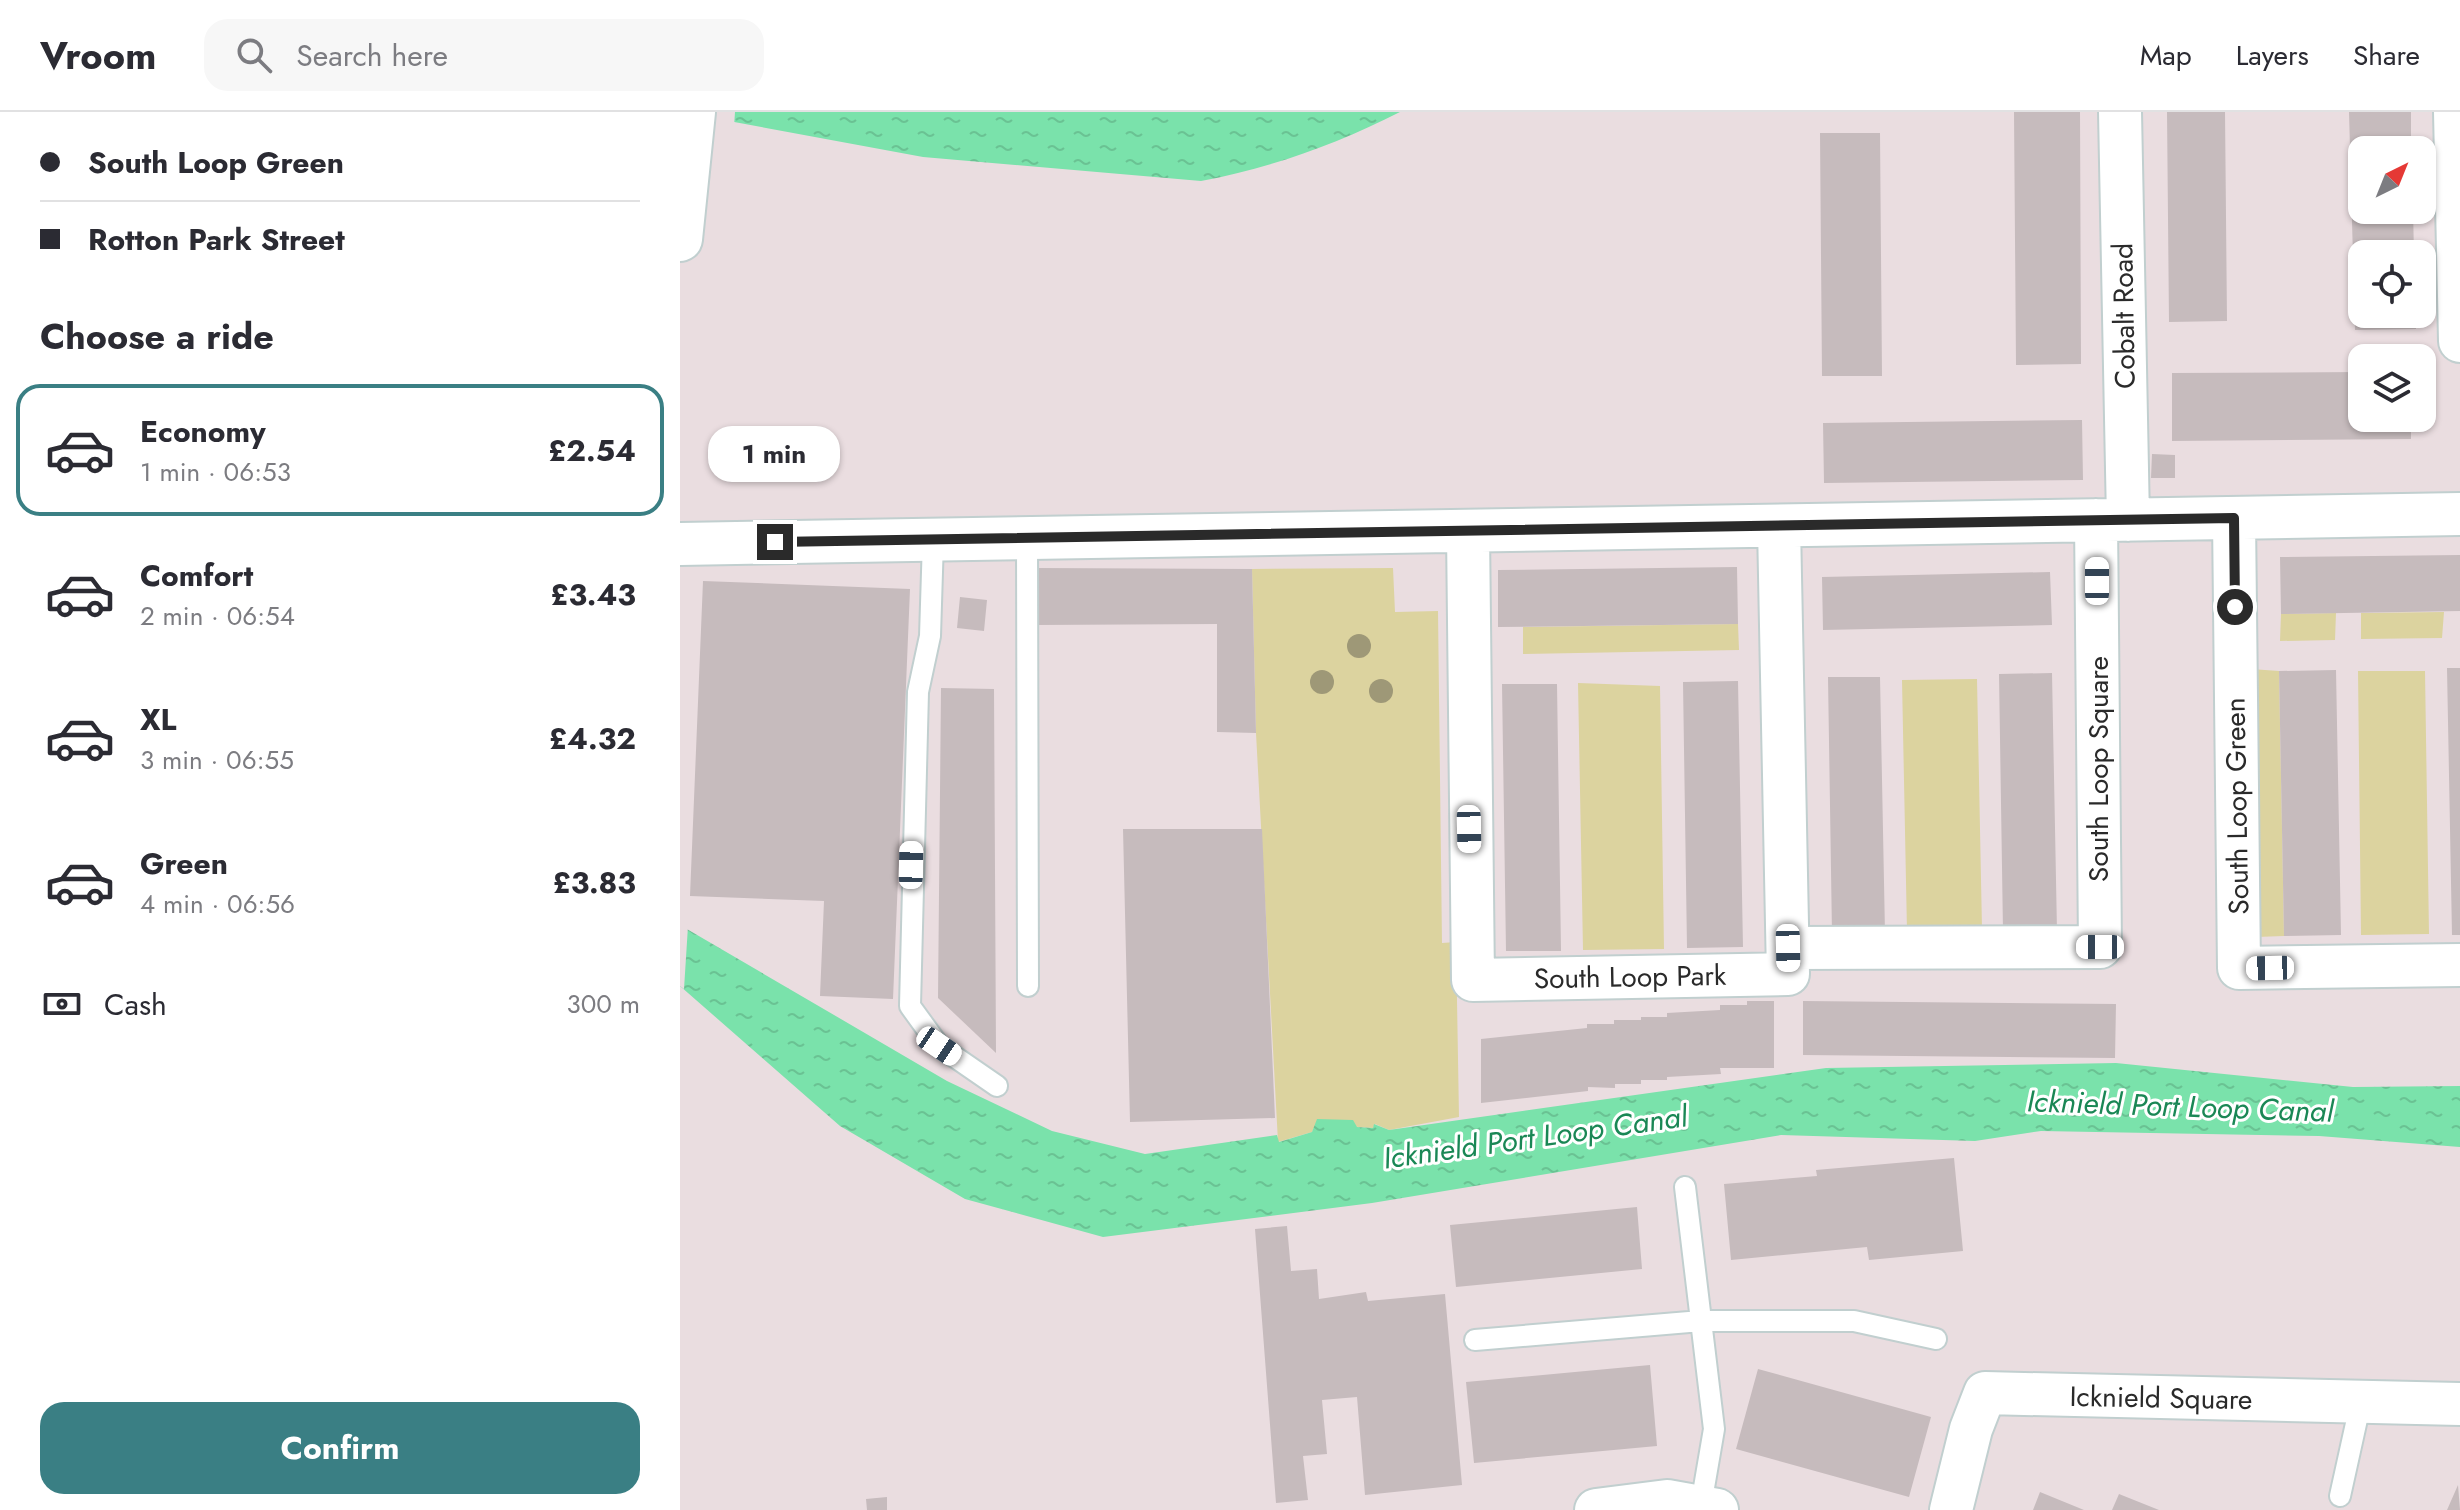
<!DOCTYPE html>
<html lang="en">
<head>
<meta charset="utf-8">
<style>
  :root { --surface:#fff; --page:#f7f7f7; --text:#2b2b33; --muted:#7c7c81; --line:#e1e1e2; --accent:#3a7f84 }
  body { margin:0; font-family:Jost,sans-serif; background:var(--page); color:var(--text); height:100vh; display:flex; flex-direction:column; font-size:30px; white-space:nowrap }
  * { box-sizing:border-box; margin:0 }
  p { font-size:26px; color:var(--muted) }
  .icon { flex:none; width:44px; height:44px; fill:none; stroke:currentColor; stroke-width:2; stroke-linecap:round; stroke-linejoin:round }
  .map { position:relative; flex:1; overflow:hidden }
  .details { display:flex; flex-direction:column; background:var(--surface); width:680px }
  .details>* { flex:none }
  .banner { display:grid; align-content:center; height:176px; padding:0 40px; background:var(--surface) }
  .needle { width:52px; rotate:43deg }
  .tools { position:absolute; left:1668px; top:24px; display:grid; gap:16px }
  .tools a { display:grid; place-items:center; width:88px; height:88px; border-radius:16px; background:var(--surface); box-shadow:0 2px 6px #0004; font-size:40px }
  .end { position:absolute; width:36px; height:36px; margin:-18px; border:10px solid #2a2a2a; background:#fff; box-shadow:0 0 0 4px #fff }
  .from { border-radius:50% }
  .bubble { position:absolute; height:56px; border-radius:24px; background:var(--surface); box-shadow:0 2px 6px #0004; font-size:26px; font-weight:700; line-height:56px; text-align:center }
  .car { position:absolute; width:24px; height:48px; margin:-24px -12px; border-radius:10px; box-shadow:0 0 6px 2px #0007; background:linear-gradient(#fff 24%,#345 0 40%,#fff 0 76%,#345 0 86%,#fff 0) }
  .banner b { display:flex; align-items:center; gap:28px; height:76px; font-size:30px }
  .banner b+b { border-top:2px solid var(--line) }
  .banner i { width:20px; height:20px; background:var(--text) }
  ul { padding:0; list-style:none }
  li { display:flex; align-items:center; gap:24px; height:132px; margin:0 16px 12px; padding:0 24px; border:4px solid transparent; border-radius:24px }
  li div { flex:1 }
  li b { display:block; font-size:30px }
  li em { font-style:normal; font-weight:700 }
  li.on { border-color:var(--accent) }
  li>.icon { width:72px; height:72px; stroke-width:1.5 }
  h2 { padding:0 40px; font-size:36px; line-height:96px }
  .pay { display:flex; align-items:center; gap:20px; height:88px; padding:0 40px; font-size:30px }
  .pay p { margin-inline-start:auto }
  .cta { display:flex; gap:16px; margin-top:auto; padding:16px 40px }
  .cta a { flex:1; height:92px; border-radius:24px; background:var(--accent); color:#fff; font-size:32px; font-weight:700; line-height:92px; text-align:center }
  header { display:flex; align-items:center; gap:48px; box-sizing:border-box; height:112px; padding:0 40px; background:var(--surface); border-bottom:2px solid var(--line) }
  header strong { font-size:38px }
  nav { display:flex; gap:44px; margin-inline-start:auto; font-size:28px }
  .search { width:560px; height:72px; background:var(--page); display:flex; align-items:center; gap:20px; box-sizing:border-box; padding:0 28px; border-radius:24px; color:var(--muted); font-size:30px }
  main { display:flex; flex:1; min-height:0 }
  .map>svg:first-child { display:block }
  .park { fill:#dcd39f }
  .water { fill:url(#water-ripples) }
  .pier { fill:#eadde0 }
  .building { fill:#c6bbbd }
  .lines { fill:none; stroke-linecap:round; stroke-linejoin:round }
  .service-casing { stroke:#c1cfcf; stroke-width:24 }
  .minor-casing { stroke:#c1cfcf; stroke-width:46 }
  .secondary-casing { stroke:#c1cfcf; stroke-width:48 }
  .service { stroke:#fff; stroke-width:20 }
  .minor { stroke:#fff; stroke-width:42 }
  .secondary { stroke:#fff; stroke-width:44 }
  .tree { fill:#9e9877 }
  .route { stroke:#2a2a2a; stroke-width:10 }
  .labels { text-anchor:middle; dominant-baseline:central; stroke-width:6; stroke-linejoin:round; paint-order:stroke }
  .street-label { font-size:28px; fill:#2a2a2a; stroke:#fff }
  .water-label { font-size:30px; font-style:italic; fill:#1a8755; stroke:#fff }
</style>
</head>
<body>
<header>
<strong>Vroom</strong>
<div class="search"><svg class="icon" aria-label="search" viewBox="0 0 24 24"><circle cx="10" cy="10" r="6"/><path d="M15 15l6 6"/></svg>Search here</div>
<nav><a>Map</a><a>Layers</a><a>Share</a></nav>
</header>
<main>
<section class="details">
<div class="banner">
<b><i class="from"></i>South Loop Green</b>
<b><i></i>Rotton Park Street</b>
</div>
<h2>Choose a ride</h2>
<ul>
<li class="on"><svg class="icon" aria-label="car" viewBox="0 0 24 24"><path d="M5 17H2v-5l4-1 3-4h7l3 4 3 1v5h-3M9 17h6M6 11h13"/><circle cx="7" cy="17" r="2"/><circle cx="17" cy="17" r="2"/></svg><div><b>Economy</b><p>1 min · 06:53</p></div><em>£2.54</em></li>
<li><svg class="icon" aria-label="car" viewBox="0 0 24 24"><path d="M5 17H2v-5l4-1 3-4h7l3 4 3 1v5h-3M9 17h6M6 11h13"/><circle cx="7" cy="17" r="2"/><circle cx="17" cy="17" r="2"/></svg><div><b>Comfort</b><p>2 min · 06:54</p></div><em>£3.43</em></li>
<li><svg class="icon" aria-label="car" viewBox="0 0 24 24"><path d="M5 17H2v-5l4-1 3-4h7l3 4 3 1v5h-3M9 17h6M6 11h13"/><circle cx="7" cy="17" r="2"/><circle cx="17" cy="17" r="2"/></svg><div><b>XL</b><p>3 min · 06:55</p></div><em>£4.32</em></li>
<li><svg class="icon" aria-label="car" viewBox="0 0 24 24"><path d="M5 17H2v-5l4-1 3-4h7l3 4 3 1v5h-3M9 17h6M6 11h13"/><circle cx="7" cy="17" r="2"/><circle cx="17" cy="17" r="2"/></svg><div><b>Green</b><p>4 min · 06:56</p></div><em>£3.83</em></li>
</ul>
<div class="pay"><svg class="icon" aria-label="cash" viewBox="0 0 24 24"><path d="M3 7h18v10H3z"/><circle cx="12" cy="12" r="2"/></svg>Cash<p>300 m</p></div>
<div class="cta"><a>Confirm</a></div>
</section>
<div class="map">
<svg width="1780" height="1398" viewBox="0 0 1780 1398">
  <defs>
    <pattern id="water-ripples" width="26" height="14" patternUnits="userSpaceOnUse" patternTransform="scale(2)"><rect width="26" height="14" fill="#7ae2ab"/><path d="M2 4q2-2 4 0t4 0M15 11q2-2 4 0t4 0" fill="none" stroke="#6ac293"/></pattern>
  </defs>
  <rect width="100%" height="100%" fill="#eadde0"/>
  <path class="park" d="M713,456L715,500L758,499L762,831L776,830L779,1005L709,1018L695,1012L693,1016L636,1012L632,1020L598,1030L576,621L572,457Z
    M1764,500L1762,526L1681,527V501Z
    M1656,501L1655,528L1600,529L1601,502Z
    M1058,512L1059,538L843,542V515Z
    M1571,557L1599,559L1604,824L1576,825Z
    M1678,559H1745L1749,822L1681,823Z
    M1297,567L1302,817L1227,820L1222,568Z
    M898,571L980,574L984,837L903,838Z"/>
  <path class="water" d="M0,0H720C657,32 591,56 521,69L243,45Z
    M0,813L267,969L372,1019L465,1042L597,1023L599,1030L632,1020L637,1007L673,1008L677,1015L693,1016L694,1012L709,1018L1146,956L1436,951L1673,975L1780,974V1035L1639,1024L1361,1019L1295,1029L1101,1023L692,1091L423,1125L285,1087L160,1014L0,874Z"/>
  <path class="pier" d="M0,0H55L54,15L0,14Z
    M0,809L8,814L4,877L0,874Z"/>
  <path class="building" d="M1334,0H1400L1401,252L1336,253Z
    M1487,0H1545L1547,209L1489,210Z
    M1669,0H1731V38H1682V98H1733L1734,142H1682V202H1735L1736,217L1675,218Z
    M1140,21H1200L1202,264H1142Z
    M1682,260V306H1731V327L1492,329V261Z
    M1402,308L1403,368L1144,371L1143,311Z
    M1472,342L1495,343V366H1471Z
    M1780,443V499L1601,502L1600,445Z
    M1057,455L1058,512L818,515V458Z
    M356,456L572,457L576,621L537,620V512L356,513Z
    M1370,460L1372,513L1143,518L1142,465Z
    M23,469L230,477L213,887L140,884L144,789L10,784Z
    M280,485L307,488L304,519L277,516Z
    M1767,556H1780V823H1772Z
    M1656,558L1661,823L1604,824L1599,559Z
    M1372,561L1377,819H1323L1319,562Z
    M1148,565H1200L1205,821L1152,822Z
    M1058,569L1063,835L1007,836L1003,570Z
    M822,572H877L881,839H826Z
    M261,576L314,577L316,941L258,886Z
    M443,717H582L595,1006L450,1010Z
    M1067,889H1094V956H1040L1041,962L987,965V968H961V972H935V976L908,975V979L801,991V927L907,916V912H934V908H961V905H987V901L1040,898V893H1067Z
    M1123,889L1436,892L1435,946L1123,943Z
    M1274,1046L1283,1139L1189,1148L1187,1135L1051,1148L1044,1072L1137,1064L1136,1058Z
    M957,1095L962,1157L776,1175L770,1113Z
    M607,1114L611,1159L637,1157L639,1187L686,1180L688,1189L765,1182L782,1373L685,1383L677,1285L642,1288L647,1342L623,1344L628,1388L596,1391L575,1117Z
    M970,1253L977,1334L794,1351L786,1270Z
    M1078,1257L1251,1305L1229,1385L1056,1337Z
    M1778,1373L1780,1398H1767Z
    M1360,1380L1404,1398H1353Z
    M1439,1382L1479,1398H1432Z
    M207,1385V1398H187L186,1387Z"/>
  <g class="lines">
    <g class="service-casing">
      <path id="service" d="M347,426L348,874
        M253,428L250,524L238,580L230,894L259,934L317,974
        M1005,1075L1034,1317L1021,1393
        M795,1228L1021,1209H1174L1256,1227
        M1660,1384L1681,1289"/>
    </g>
    <g class="minor-casing">
      <path id="minor" d="M1440,0L1448,408
        M1775,0L1780,229
        M1554,406L1559,856L1780,853
        M788,419L793,868L1108,862L1099,414
        M0,432L1780,402
        M1108,836L1420,835L1416,408
        M916,1398L987,1389L1037,1398
        M1271,1398L1291,1317L1305,1281L1780,1292"/>
    </g>
    <g class="secondary-casing">
      <path id="secondary" d="M0,127L13,0"/>
    </g>
    <use href="#service" class="service"/>
    <use href="#minor" class="minor"/>
    <use href="#secondary" class="secondary"/>
  </g>
  <g class="tree">
    <circle cx="679" cy="534" r="12"/>
    <circle cx="642" cy="570" r="12"/>
    <circle cx="701" cy="579" r="12"/>
  </g>
  <g class="lines">
    <path class="route" d="M95,430L1554,406L1555,495"/>
  </g>
  <g class="labels">
    <g class="street-label">
      <text transform="translate(1444 204) rotate(-91)">Cobalt Road</text>
      <text transform="translate(1418 657) rotate(-90)">South Loop Square</text>
      <text transform="translate(1557 694) rotate(-91)">South Loop Green</text>
      <text transform="translate(950 865) rotate(-1)">South Loop Park</text>
      <text transform="translate(1481 1286) rotate(1)">Icknield Square</text>
    </g>
    <g class="water-label">
      <text transform="translate(1500 994) rotate(2)">Icknield Port Loop Canal</text>
      <text transform="translate(855 1025) rotate(-8)">Icknield Port Loop Canal</text>
    </g>
  </g>
</svg>
<div class="tools">
<a><svg class="needle" viewBox="-14 -14 28 28"><path d="M0-13l5 13h-10z" fill="#e53935"/><path d="M0 13l5-13h-10z" fill="#7c7c81"/></svg></a>
<a><svg class="icon" aria-label="locate" viewBox="0 0 24 24"><circle cx="12" cy="12" r="6"/><path d="M12 2v4M12 18v4M2 12h4M18 12h4"/></svg></a>
<a><svg class="icon" aria-label="layers" viewBox="0 0 24 24"><path d="M12 4l9 5-9 5-9-5zM3 14l9 5 9-5"/></svg></a>
</div>
<i class="end from" style="left:1555px;top:495px"></i>
<i class="end" style="left:95px;top:430px"></i>
<div class="bubble" style="left:28px;top:314px;width:132px">1 min</div>
<i class="car" style="left:1417px;top:469px;rotate:0deg"></i>
<i class="car" style="left:789px;top:717px;rotate:179deg"></i>
<i class="car" style="left:231px;top:753px;rotate:1deg"></i>
<i class="car" style="left:1420px;top:835px;rotate:270deg"></i>
<i class="car" style="left:1108px;top:836px;rotate:179deg"></i>
<i class="car" style="left:1590px;top:856px;rotate:269deg"></i>
<i class="car" style="left:259px;top:934px;rotate:124deg"></i>
</div>
</main>
</body>
</html>
